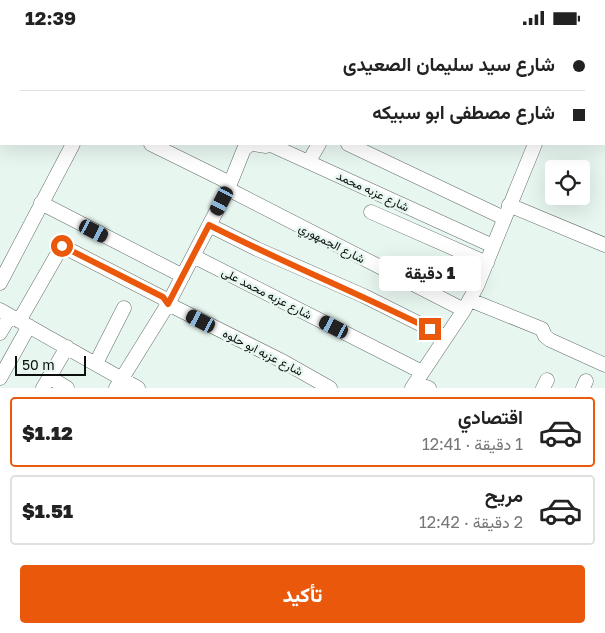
<!DOCTYPE html>
<html lang="ar">
<head>
<meta charset="utf-8">
<style>
  :root { --surface:#fff; --page:#f6f6f6; --text:#222; --muted:#767676; --line:#e0e0e0; --accent:#ea580c }
  body { margin:0; font-family:"Golos Text",Vazirmatn,sans-serif; background:var(--page); color:var(--text); direction:rtl; height:100vh; display:flex; flex-direction:column; font-size:19px; white-space:nowrap }
  * { box-sizing:border-box; margin:0 }
  p { font-size:16px; color:var(--muted) }
  .icon { flex:none; width:28px; height:28px; fill:none; stroke:currentColor; stroke-width:2; stroke-linecap:round; stroke-linejoin:round }
  .map { position:relative; height:353px; overflow:hidden; direction:ltr }
  .details { display:flex; flex-direction:column; background:var(--surface); flex:1 }
  .details>* { flex:none }
  .banner { position:absolute; left:0px; top:0px; width:605px; height:110px; box-shadow:0 5px 20px #0002; direction:rtl; display:grid; align-content:center; height:110px; padding:0 20px; background:var(--surface) }
  .buttons { position:absolute; left:545px; top:125px; display:grid; gap:10px }
  .buttons a { display:grid; place-items:center; width:45px; height:45px; border-radius:5px; background:var(--surface); box-shadow:0 5px 20px #0002; font-size:25px }
  .scale { position:absolute; left:15px; bottom:12px; width:71px; box-sizing:border-box; padding-left:5px; border:2px solid #0b100e; border-top:0; font-size:14px; line-height:18px; white-space:nowrap; color:#0b100e; -webkit-text-stroke:4px #e8f6f0; paint-order:stroke }
  .end { position:absolute; width:22px; height:22px; margin:-11px; border:6px solid #ea580c; background:#fff; box-shadow:0 0 0 2px #fff }
  .from { border-radius:50% }
  .bubble { position:absolute; height:35px; border-radius:5px; background:var(--surface); box-shadow:0 5px 20px #0002; font-size:16px; font-weight:800; line-height:35px; text-align:center; direction:rtl }
  .car { position:absolute; width:15px; height:30px; margin:-15px -8px; border-radius:6px; box-shadow:0 0 4px 1px #0007; background:linear-gradient(#222 24%,#8ab4d8 0 40%,#222 0 76%,#8ab4d8 0 86%,#222 0) }
  .banner b { display:flex; align-items:center; gap:18px; height:48px; font-size:19px }
  .banner b+b { border-top:1px solid var(--line) }
  .banner i { width:12px; height:12px; background:var(--text) }
  ul { padding:9px 0 0; list-style:none }
  li { display:flex; align-items:center; gap:15px; height:70px; margin:0 10px 8px; padding:0 10px; border:2px solid var(--line); border-radius:5px }
  li div { flex:1 }
  li b { display:block; font-size:19px }
  li em { font-style:normal; font-weight:800 }
  li.on { border-color:var(--accent) }
  li>.icon { width:45px; height:45px; stroke-width:1.5 }
  .cta { display:flex; gap:10px; margin-top:auto; padding:10px 20px }
  .cta a { flex:1; height:58px; border-radius:5px; background:var(--accent); color:#fff; font-size:20px; font-weight:800; line-height:58px; text-align:center }
  .status { display:flex; justify-content:space-between; align-items:center; height:35px; padding:0 25px; background:var(--surface); direction:ltr }
  .status svg { height:14px; fill:currentColor }
  .map>svg:first-child { display:block }
  .lines { fill:none; stroke-linecap:round; stroke-linejoin:round }
  .minor-casing { stroke:#636e6a; stroke-width:15 }
  .path { stroke:#7f8985; stroke-width:2; stroke-dasharray:2.5 2.5; stroke-linecap:butt }
  .minor { stroke:#fff; stroke-width:14 }
  .route { stroke:#ea580c; stroke-width:6 }
  .labels { text-anchor:middle; dominant-baseline:central; stroke-width:5; stroke-linejoin:round; paint-order:stroke }
  .street-label { font-size:12px; fill:#0b100e; stroke:#e8f6f0 }
</style>
</head>
<body>
<div class="status"><b>12:39</b><svg viewBox="0 0 49 12"><path d="M0 12V9h3v3zM5 12V6h3v6zM10 12V3h3v9zM15 12V0h3v12zM26 1h20v11H26zM47 4h2v5h-2z"/></svg></div>
<div class="map">
<svg width="605" height="353" viewBox="0 0 605 353">
  <rect width="100%" height="100%" fill="#e8f6f0"/>
  <g class="lines">
    <g class="minor-casing">
      <path id="minor" d="M454,0L457,1
        M163,1L164,0
        M151,109L230,148
        M253,109L266,111L271,110L493,211
        M348,109L504,183
        M309,126L319,109
        M228,154L464,275
        M41,168L183,241
        M509,170L605,210
        M371,177L487,228
        M209,190L257,214L364,261L446,302
        M193,221L422,337
        M0,248L73,109
        M470,265L542,294L545,301L550,305L605,330
        M0,275L138,353
        M19,286L62,211L163,263L168,269L284,327L330,353
        M0,298L10,281
        M96,328L124,273
        M49,342L67,353
        M0,343L29,291
        M415,348L429,353
        M43,353L67,312
        M116,353L168,269L228,154L244,114L250,109
        M412,353L464,275L477,251L535,109
        M543,353L547,345
        M583,353L586,346"/>
    </g>
    <path class="path" d="M581,1V0"/>
    <use href="#minor" class="minor"/>
  </g>
  <g class="lines">
    <path class="route" d="M62,211L163,262L168,269L209,190C282,227 357,258 430,294"/>
  </g>
  <g class="labels">
    <g class="street-label">
      <text transform="translate(373 156) rotate(25)">شارع عزبه محمد</text>
      <text transform="translate(332 208) rotate(27)">شارع الجمهوري</text>
      <text transform="translate(267 258) rotate(27)">شارع عزبه محمد على</text>
      <text transform="translate(263 317) rotate(27)">شارع عزبه ابو حلوه</text>
    </g>
  </g>
</svg>
<div class="buttons">
<a><svg class="icon" aria-label="locate" viewBox="0 0 24 24"><circle cx="12" cy="12" r="6"/><path d="M12 2v4M12 18v4M2 12h4M18 12h4"/></svg></a>
</div>
<div class="scale">50 m</div>
<i class="end from" style="left:62px;top:211px"></i>
<i class="end" style="left:430px;top:294px"></i>
<div class="bubble" style="left:379px;top:221px;width:102px">1 دقيقة</div>
<i class="car" style="left:222px;top:166px;rotate:208deg"></i>
<i class="car" style="left:94px;top:196px;rotate:117deg"></i>
<i class="car" style="left:201px;top:286px;rotate:297deg"></i>
<i class="car" style="left:334px;top:292px;rotate:297deg"></i>
<div class="banner">
<b><i class="from"></i>شارع سيد سليمان الصعيدى</b>
<b><i></i>شارع مصطفى ابو سبيكه</b>
</div>
</div>
<section class="details">
<ul>
<li class="on"><svg class="icon" aria-label="car" viewBox="0 0 24 24"><path d="M5 17H2v-5l4-1 3-4h7l3 4 3 1v5h-3M9 17h6M6 11h13"/><circle cx="7" cy="17" r="2"/><circle cx="17" cy="17" r="2"/></svg><div><b>اقتصادي</b><p>1 دقيقة · 12:41</p></div><em>$1.12</em></li>
<li><svg class="icon" aria-label="car" viewBox="0 0 24 24"><path d="M5 17H2v-5l4-1 3-4h7l3 4 3 1v5h-3M9 17h6M6 11h13"/><circle cx="7" cy="17" r="2"/><circle cx="17" cy="17" r="2"/></svg><div><b>مريح</b><p>2 دقيقة · 12:42</p></div><em>$1.51</em></li>
</ul>
<div class="cta"><a>تأكيد</a></div>
</section>
</body>
</html>
